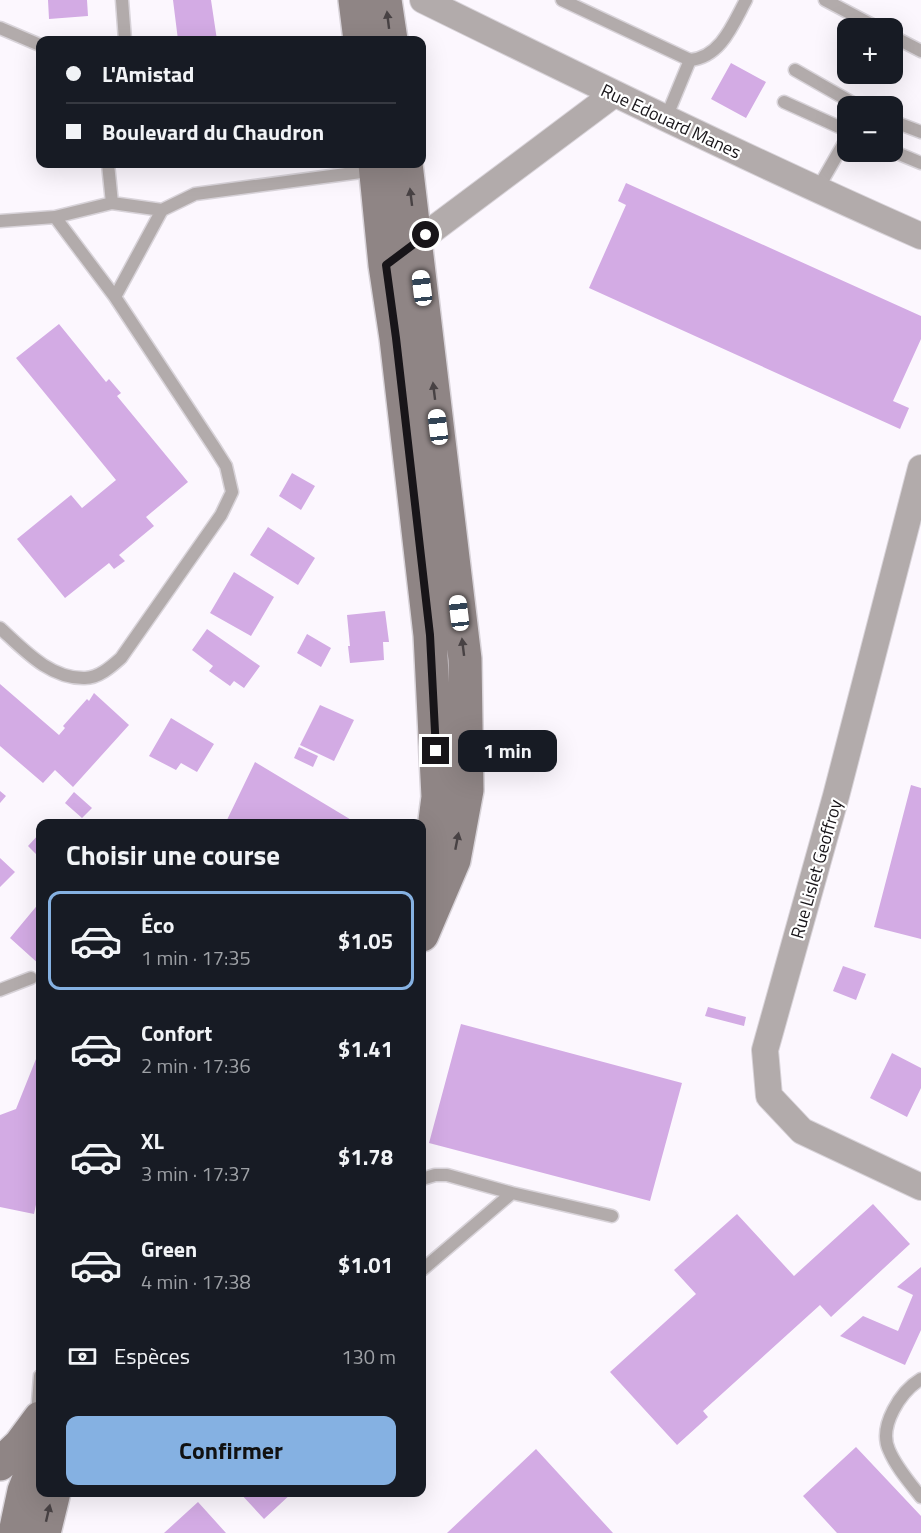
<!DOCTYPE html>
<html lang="fr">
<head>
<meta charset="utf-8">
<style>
  :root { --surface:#171b24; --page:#20242c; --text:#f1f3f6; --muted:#9ea1a6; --line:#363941; --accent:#85b1e2 }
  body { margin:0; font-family:"Titillium Web",sans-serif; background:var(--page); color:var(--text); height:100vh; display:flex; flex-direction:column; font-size:22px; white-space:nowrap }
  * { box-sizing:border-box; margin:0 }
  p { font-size:20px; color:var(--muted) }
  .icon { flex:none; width:33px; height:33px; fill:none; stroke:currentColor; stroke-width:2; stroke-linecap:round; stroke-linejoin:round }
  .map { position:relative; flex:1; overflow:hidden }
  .side { position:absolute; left:36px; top:819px; width:390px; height:678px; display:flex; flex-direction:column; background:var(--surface); border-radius:12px; box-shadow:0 6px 24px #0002 }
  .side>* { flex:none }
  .hud { position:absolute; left:36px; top:36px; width:390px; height:132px; border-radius:12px; box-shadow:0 6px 24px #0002; display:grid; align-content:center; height:132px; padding:0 30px; background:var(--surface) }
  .fabs { position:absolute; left:837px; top:18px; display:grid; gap:12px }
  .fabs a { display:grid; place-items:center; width:66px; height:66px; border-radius:12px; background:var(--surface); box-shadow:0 6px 24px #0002; font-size:30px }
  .end { position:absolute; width:27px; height:27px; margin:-14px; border:8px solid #181519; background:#fff; box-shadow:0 0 0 3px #fff }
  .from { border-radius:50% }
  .bubble { position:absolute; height:42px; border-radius:12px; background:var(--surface); box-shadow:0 6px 24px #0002; font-size:20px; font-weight:700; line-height:42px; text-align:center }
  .car { position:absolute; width:18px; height:36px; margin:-18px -9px; border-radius:8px; box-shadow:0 0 4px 2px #0007; background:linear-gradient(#fff 24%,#345 0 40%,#fff 0 76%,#345 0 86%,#fff 0) }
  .hud b { display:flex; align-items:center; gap:21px; height:57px; font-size:22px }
  .hud b+b { border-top:2px solid var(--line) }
  .hud i { width:15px; height:15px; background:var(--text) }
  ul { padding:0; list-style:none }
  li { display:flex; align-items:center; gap:18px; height:99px; margin:0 12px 9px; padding:0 18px; border:3px solid transparent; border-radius:12px }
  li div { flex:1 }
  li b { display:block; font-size:22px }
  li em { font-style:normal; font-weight:700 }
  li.active { border-color:var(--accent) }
  li>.icon { width:54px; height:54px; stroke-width:1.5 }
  h2 { padding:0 30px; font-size:27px; line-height:72px }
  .pay { display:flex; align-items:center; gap:15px; height:66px; padding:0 30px; font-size:22px }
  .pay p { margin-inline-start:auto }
  .cta { display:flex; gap:12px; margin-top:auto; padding:12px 30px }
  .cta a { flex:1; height:69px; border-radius:12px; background:var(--accent); color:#111; font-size:24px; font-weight:700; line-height:69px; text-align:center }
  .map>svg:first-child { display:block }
  .building { fill:#d3abe4 }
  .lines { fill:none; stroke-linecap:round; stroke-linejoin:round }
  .service-casing { stroke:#d8d3d9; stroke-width:15 }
  .minor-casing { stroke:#d8d3d9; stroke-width:28 }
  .secondary-casing { stroke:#d8d3d9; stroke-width:36 }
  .service { stroke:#b2abab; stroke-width:12 }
  .minor { stroke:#b2abab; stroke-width:26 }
  .secondary { stroke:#8f8585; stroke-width:33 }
  .oneway { fill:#484244 }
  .route { stroke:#181519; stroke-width:8 }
  .labels { text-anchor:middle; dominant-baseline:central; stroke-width:4.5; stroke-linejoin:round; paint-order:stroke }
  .street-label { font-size:18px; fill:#181519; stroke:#fff }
</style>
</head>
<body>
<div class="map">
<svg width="921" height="1533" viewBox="0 0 921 1533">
  <rect width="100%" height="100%" fill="#fcf7fe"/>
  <path class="building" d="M48,0H87L88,16L49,19Z
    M173,0H211L217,40H178Z
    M731,63L766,82L746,118L711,99Z
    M626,183L921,316V339L893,401L909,408L900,429L589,288L626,205L618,201Z
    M59,324L106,382L109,379L121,393L117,396L188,482L146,517L154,526L119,555L125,561L114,569L109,563L65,598L17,539L71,495L82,508L116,480L16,358Z
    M292,473L315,486L301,510L279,496Z
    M268,527L315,558L298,585L250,555Z
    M234,572L274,597L251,636L210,613Z
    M385,611L389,642H383L384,660L350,663L348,646H350L347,615Z
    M207,629L260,666L244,688L234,681L230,686L209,671L213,666L192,650Z
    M307,634L331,648L321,667L297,653Z
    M0,684L59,735L65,728L63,726L87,699L89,701L94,693L129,725L73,787L55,770L43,783L0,746Z
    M320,705L354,720L334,761L300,745Z
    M171,718L214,744L197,772L181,763L176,770L149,756Z
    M299,747L318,756L313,767L294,758Z
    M255,762L358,824H225Z
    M911,785L921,788V939L874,927Z
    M0,791L6,796L0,803Z
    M74,792L92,808L82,818L65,803Z
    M40,833V858L28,846Z
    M0,858L15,872L0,887Z
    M40,902V965L10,938Z
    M843,966L866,974L856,1000L833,991Z
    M708,1007L746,1017L744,1026L705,1016Z
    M461,1024L682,1083L650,1201L429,1143Z
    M40,1049V1186L34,1214L0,1207V1115L16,1109Z
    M892,1053L921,1068V1088L907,1117L870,1098Z
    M873,1204L910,1244L831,1317L820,1305L703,1411L708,1417L677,1445L610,1372L696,1294L674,1270L737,1214L794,1276Z
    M921,1267V1330L905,1365L840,1336L863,1316L898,1331L913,1295L897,1287Z
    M856,1447L921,1516V1533H837L803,1496Z
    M536,1449L613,1533H447Z
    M239,1492H293L264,1519Z
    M198,1502L226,1533H164Z"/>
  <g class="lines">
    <g class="service-casing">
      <path id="service" d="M122,0L125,40
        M562,0L690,60C721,57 733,24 746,0
        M825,0L878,28
        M0,28L40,45
        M892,36L921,51
        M795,70L858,106
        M784,102L848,131
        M666,118L690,60
        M892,121L921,132
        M892,151L921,163
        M817,190L848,136
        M112,203L162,210L195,194L361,172L375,169
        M55,217L112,203L108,164
        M0,221L55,217L115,297L214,447L226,466L232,492L221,515L121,658C112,666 99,678 85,678C50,679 24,650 0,628
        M115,297L162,210
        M0,990L31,978
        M422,1179L435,1175H447L512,1193L612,1216
        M422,1270L512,1193
        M921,1379C901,1391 878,1426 889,1450C896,1467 910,1483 921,1497
        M37,1416L40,1376"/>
    </g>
    <g class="minor-casing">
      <path id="minor" d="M423,0C588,81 753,162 921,236
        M403,252L614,94
        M921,468L836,796L765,1050L769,1096L802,1131L921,1187"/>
    </g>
    <g class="secondary-casing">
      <path id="secondary" d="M355,0L360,40
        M385,0L391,40
        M375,164L385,265L396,338L430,635L438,797L425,898
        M406,164L465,659L467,790L454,860L422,935
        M0,1464L20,1445L40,1418
        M15,1533L24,1491L40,1450
        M44,1533L54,1492"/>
    </g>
    <use href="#service" class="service"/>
    <use href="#minor" class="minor"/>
    <use href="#secondary" class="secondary"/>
  </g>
  <defs><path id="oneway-solid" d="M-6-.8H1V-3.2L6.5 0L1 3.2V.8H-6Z" transform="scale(1.5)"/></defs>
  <g class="oneway">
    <use href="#oneway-solid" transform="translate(388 20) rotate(-97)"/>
    <use href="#oneway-solid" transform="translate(411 197) rotate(-97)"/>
    <use href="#oneway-solid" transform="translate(434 391) rotate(-97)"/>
    <use href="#oneway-solid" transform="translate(463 647) rotate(-97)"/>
    <use href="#oneway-solid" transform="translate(457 841) rotate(-79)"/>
    <use href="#oneway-solid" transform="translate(48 1513) rotate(-77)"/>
  </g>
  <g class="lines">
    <path class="route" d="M426,235L386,265L396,338L430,635L436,751"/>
  </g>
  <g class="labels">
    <g class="street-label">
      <text transform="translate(671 121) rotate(25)">Rue Edouard Manes</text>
      <text transform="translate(816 869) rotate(-74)">Rue Lislet Geoffroy</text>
    </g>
  </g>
</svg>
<div class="fabs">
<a>+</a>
<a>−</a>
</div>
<i class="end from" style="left:426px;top:235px"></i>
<i class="end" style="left:436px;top:751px"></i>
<div class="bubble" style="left:458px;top:730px;width:99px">1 min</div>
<i class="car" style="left:422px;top:288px;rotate:353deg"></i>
<i class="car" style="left:438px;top:427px;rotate:353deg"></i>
<i class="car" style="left:459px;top:613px;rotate:353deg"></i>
<div class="hud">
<b><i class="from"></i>L'Amistad</b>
<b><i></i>Boulevard du Chaudron</b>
</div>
<section class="side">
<h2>Choisir une course</h2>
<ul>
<li class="active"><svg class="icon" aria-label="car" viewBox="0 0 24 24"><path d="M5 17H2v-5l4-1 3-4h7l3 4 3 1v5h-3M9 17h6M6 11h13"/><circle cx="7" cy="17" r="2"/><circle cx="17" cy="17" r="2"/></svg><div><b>Éco</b><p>1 min · 17:35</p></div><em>$1.05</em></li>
<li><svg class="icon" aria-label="car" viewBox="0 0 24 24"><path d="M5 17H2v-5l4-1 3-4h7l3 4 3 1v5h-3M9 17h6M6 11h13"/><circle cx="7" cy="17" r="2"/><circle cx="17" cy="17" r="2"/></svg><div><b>Confort</b><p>2 min · 17:36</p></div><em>$1.41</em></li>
<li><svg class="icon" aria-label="car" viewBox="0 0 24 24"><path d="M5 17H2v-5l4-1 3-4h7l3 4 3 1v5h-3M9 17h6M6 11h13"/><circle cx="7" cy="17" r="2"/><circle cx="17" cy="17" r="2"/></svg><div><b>XL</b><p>3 min · 17:37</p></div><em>$1.78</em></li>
<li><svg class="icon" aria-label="car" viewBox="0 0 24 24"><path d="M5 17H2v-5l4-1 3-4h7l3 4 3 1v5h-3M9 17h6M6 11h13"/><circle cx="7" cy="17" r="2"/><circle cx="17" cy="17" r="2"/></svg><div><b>Green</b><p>4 min · 17:38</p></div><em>$1.01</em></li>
</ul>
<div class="pay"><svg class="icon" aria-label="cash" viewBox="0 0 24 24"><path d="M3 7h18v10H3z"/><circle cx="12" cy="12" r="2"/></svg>Espèces<p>130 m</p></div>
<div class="cta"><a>Confirmer</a></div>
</section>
</div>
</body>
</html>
